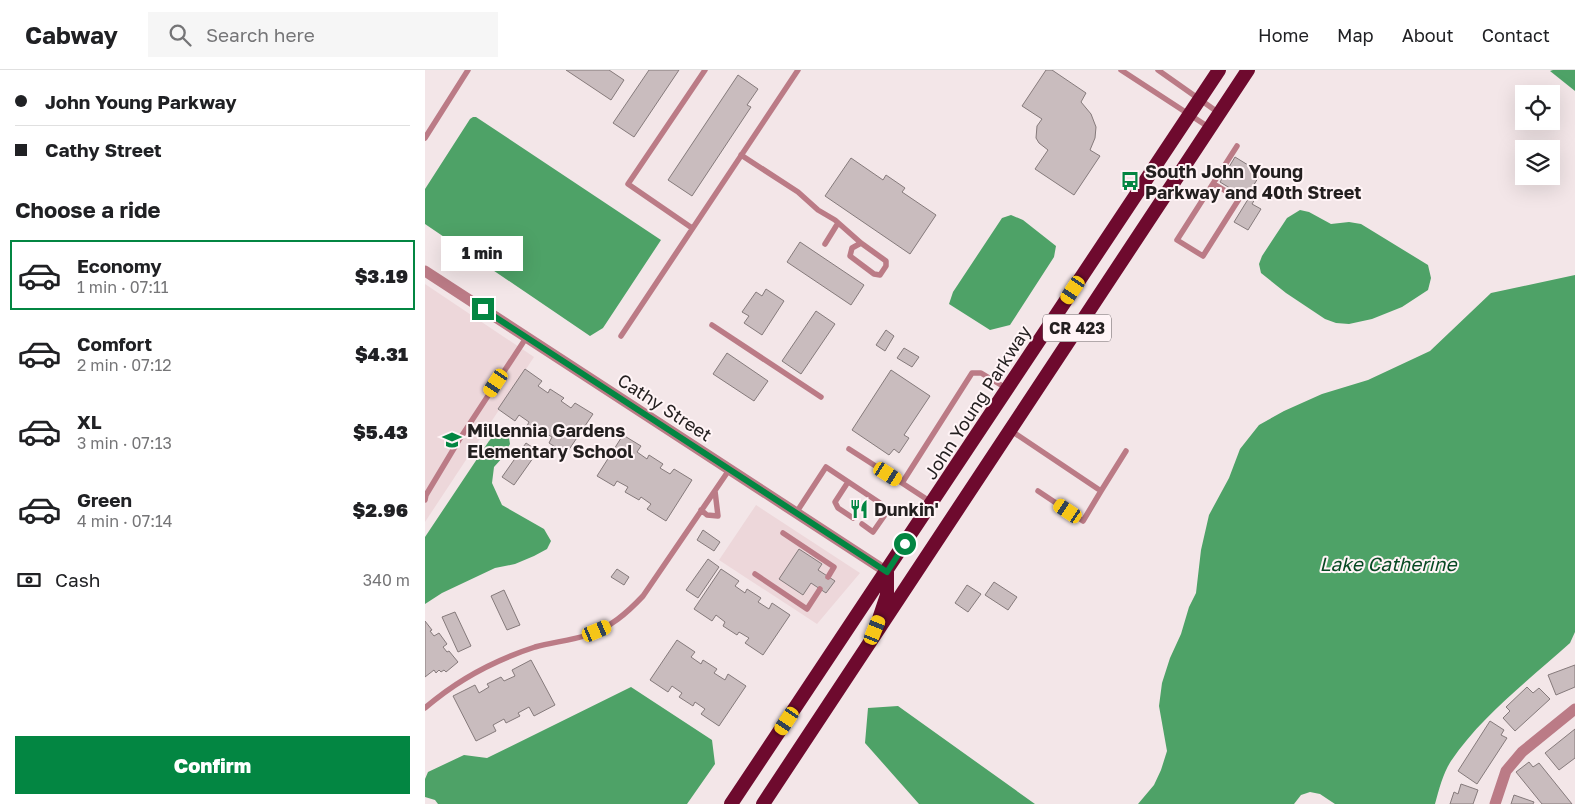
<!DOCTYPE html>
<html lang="en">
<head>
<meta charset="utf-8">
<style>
  :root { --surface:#fff; --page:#f6f6f6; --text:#202124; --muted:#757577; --line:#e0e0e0; --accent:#038642 }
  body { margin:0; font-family:"Golos Text",sans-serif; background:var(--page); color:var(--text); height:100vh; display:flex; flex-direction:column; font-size:19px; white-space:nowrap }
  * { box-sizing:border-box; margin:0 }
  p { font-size:16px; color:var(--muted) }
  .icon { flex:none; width:28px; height:28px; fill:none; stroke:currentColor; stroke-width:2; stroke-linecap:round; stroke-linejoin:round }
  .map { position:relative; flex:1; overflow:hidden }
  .drawer { display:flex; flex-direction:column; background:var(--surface); width:425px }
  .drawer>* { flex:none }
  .hud { display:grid; align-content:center; height:110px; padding:0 15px; background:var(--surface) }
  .tools { position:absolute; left:1090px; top:15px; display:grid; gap:10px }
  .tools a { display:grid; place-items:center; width:45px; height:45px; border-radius:0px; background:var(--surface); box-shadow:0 5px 20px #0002; font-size:25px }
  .end { position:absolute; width:22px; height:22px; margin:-11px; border:6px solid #038642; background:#fff; box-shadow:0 0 0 2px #fff }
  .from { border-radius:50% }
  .bubble { position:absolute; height:35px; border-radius:0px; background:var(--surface); box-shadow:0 5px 20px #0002; font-size:16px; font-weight:800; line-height:35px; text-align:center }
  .car { position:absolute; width:15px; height:30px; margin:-15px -8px; border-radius:6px; box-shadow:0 0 4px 1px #0007; background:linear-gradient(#f5c518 24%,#345 0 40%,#f5c518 0 76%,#345 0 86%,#f5c518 0) }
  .hud b { display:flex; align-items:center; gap:18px; height:48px; font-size:19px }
  .hud b+b { border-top:1px solid var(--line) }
  .hud i { width:12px; height:12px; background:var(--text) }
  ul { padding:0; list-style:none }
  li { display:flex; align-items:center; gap:15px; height:70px; margin:0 10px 8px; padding:0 5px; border:2px solid transparent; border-radius:0px }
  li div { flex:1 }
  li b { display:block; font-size:19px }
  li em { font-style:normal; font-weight:800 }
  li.current { border-color:var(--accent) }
  li>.icon { width:45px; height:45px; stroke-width:1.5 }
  h2 { padding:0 15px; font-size:22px; line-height:60px }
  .pay { display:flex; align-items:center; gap:12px; height:55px; padding:0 15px; font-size:19px }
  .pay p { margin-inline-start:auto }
  .button { display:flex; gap:10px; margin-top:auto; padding:10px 15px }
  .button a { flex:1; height:58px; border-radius:0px; background:var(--accent); color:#fff; font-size:20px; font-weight:800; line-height:58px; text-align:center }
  header { display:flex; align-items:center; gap:30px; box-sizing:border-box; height:70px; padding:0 25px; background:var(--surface); border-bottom:1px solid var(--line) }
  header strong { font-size:24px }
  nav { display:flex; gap:28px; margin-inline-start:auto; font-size:18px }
  .search { width:350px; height:45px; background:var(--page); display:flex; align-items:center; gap:12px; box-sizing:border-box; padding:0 18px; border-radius:0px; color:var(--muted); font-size:19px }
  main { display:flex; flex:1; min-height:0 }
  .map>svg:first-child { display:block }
  .built { fill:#edd7da }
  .water { fill:#4ea267 }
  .building { fill:#c9bcbe; stroke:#857a7b }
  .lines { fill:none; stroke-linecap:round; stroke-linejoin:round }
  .service { stroke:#bb7b86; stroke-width:5.5 }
  .minor { stroke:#bb7b86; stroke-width:11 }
  .trunk { stroke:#6e0a2e; stroke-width:14 }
  .route { stroke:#038642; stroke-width:6 }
  .labels { text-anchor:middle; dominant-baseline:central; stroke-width:4; stroke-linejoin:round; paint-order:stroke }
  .shield { fill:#fff4f6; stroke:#655f60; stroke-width:1 }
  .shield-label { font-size:16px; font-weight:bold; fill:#231f1f }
  .poi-label { font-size:18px; font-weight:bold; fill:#231f1f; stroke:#fff4f6; text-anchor:start }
  .street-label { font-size:18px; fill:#231f1f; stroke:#fff4f6 }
  .water-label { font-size:19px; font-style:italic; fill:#074923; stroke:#fff4f6 }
</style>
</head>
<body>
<header>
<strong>Cabway</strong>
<div class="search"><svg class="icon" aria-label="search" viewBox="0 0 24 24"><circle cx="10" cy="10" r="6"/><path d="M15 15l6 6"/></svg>Search here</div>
<nav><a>Home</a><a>Map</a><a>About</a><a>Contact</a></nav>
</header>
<main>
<section class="drawer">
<div class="hud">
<b><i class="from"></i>John Young Parkway</b>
<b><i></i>Cathy Street</b>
</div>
<h2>Choose a ride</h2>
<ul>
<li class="current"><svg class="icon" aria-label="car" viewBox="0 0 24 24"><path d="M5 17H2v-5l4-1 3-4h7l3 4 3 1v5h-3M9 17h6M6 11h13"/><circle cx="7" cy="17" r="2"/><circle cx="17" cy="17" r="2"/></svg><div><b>Economy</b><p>1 min · 07:11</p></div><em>$3.19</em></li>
<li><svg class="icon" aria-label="car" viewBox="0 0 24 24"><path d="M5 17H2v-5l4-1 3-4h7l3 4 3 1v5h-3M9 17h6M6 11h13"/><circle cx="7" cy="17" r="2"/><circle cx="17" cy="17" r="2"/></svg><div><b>Comfort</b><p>2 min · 07:12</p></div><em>$4.31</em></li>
<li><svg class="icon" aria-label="car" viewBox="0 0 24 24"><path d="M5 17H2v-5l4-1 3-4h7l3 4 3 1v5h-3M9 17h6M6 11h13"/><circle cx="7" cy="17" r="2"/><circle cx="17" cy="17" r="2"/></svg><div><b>XL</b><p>3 min · 07:13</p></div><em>$5.43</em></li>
<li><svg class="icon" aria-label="car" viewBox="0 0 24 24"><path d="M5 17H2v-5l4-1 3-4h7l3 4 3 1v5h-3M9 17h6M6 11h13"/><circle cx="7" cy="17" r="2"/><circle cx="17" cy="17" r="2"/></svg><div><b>Green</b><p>4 min · 07:14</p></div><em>$2.96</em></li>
</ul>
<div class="pay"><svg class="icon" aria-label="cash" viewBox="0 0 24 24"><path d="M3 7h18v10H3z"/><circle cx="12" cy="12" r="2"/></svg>Cash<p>340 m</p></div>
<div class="button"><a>Confirm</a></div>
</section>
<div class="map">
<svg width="1150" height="734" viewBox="0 0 1150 734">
  <rect width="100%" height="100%" fill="#f3e6e8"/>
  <path class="built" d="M0,214L109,287L0,452Z
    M331,435L435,503L392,554L294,490Z"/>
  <path class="water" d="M1128,0H1150V21L1125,1Z
    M48,47H51L236,170L178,258L165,266L0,154V119L45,49Z
    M875,140L884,142L906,154L924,152L936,154L1003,195L1006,208L1003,220L977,237L947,249L924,254L911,253L900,249L861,223L836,203L834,194L837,186L862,148Z
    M586,145L598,150L631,176L629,187L585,255L565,260L524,234L528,222L577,148Z
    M1150,205V562L1145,573C1104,610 1057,645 1026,691C1018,703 1014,720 1010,734H910L895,724L885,722L876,725L869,734H713L729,715L736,700L742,681L734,636L737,613L745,588L756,564L764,537L771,523L776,480L784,445L804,408L815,379L834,355L859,341L897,324L943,310L1005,281L1066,223Z
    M74,360L83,362L85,374L78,387L69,397L67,413L77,435L119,459L126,471L122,479L109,486L90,494L70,498L17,523L0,534V467L64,371Z
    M206,617L287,670L290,694L262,734H13L10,730L0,727V709L3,702L39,685L62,688Z
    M473,636L610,734H494L440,673L443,638Z"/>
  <path class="building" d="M141,0H184L199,10L186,30Z
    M224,0H254L209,67L188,53Z
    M621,0H627L661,23L656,32L666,44L671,57L670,68L665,80L675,86L649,125L610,99L623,80L614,73L611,68L612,56L617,49L597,36Z
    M313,5L333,19L322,35L326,37L267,126L243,110Z
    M810,87L836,103L821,128L795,112Z
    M426,88L458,110L461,105L480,118L477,122L511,145L485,184L400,126Z
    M825,126L830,129L827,134L836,139L823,160L809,152Z
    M375,172L439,215L426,235L362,192Z
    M341,219L359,231L337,265L319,253L324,246L317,242L331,222L337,226Z
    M391,241L410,254L376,304L357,291Z
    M461,260L469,266L460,281L451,275Z
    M479,278L494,287L487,297L472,288Z
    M302,283L343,311L329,331L288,304Z
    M100,299L117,311L113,316L123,323L125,319L139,328L136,331L146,338L150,333L168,344L141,384L124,373L127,367L117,361L115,365L102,356L104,352L94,345L90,351L73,339Z
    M466,300L505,326L479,365L484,368L474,383L469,379L464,385L427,360Z
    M198,365L216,376L212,382L222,389L224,385L238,394L235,398L245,404L249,399L267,410L241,451L222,439L226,434L216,427L214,430L200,422L203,417L192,411L189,416L172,406Z
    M101,373L113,381L89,415L77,407Z
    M278,460L295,472L289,481L272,470Z
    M374,479L397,494L393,500L410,511L401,523L386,513L378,525L354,509Z
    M283,489L294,497L273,528L261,520Z
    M192,499L204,507L199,515L186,507Z
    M296,499L314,511L310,516L320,523L322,519L336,528L333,532L344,539L347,533L365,545L338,585L320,573L324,568L314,562L312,565L298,556L300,552L291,545L287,551L269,539Z
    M569,512L592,527L583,540L560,525Z
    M542,515L556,524L543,542L530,533Z
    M79,520L95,555L82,560L66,526Z
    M30,542L46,576L33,582L17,547Z
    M0,551L7,560L5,561L9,566L14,563L22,574L18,577L22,582L24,581L33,592L21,602L19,600L16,602L14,600L11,603L9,600L0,607Z
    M252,570L270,582L266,587L276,594L278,590L292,599L289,603L300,610L303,604L321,616L294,656L276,644L280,639L270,632L268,636L254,627L257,623L247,616L243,622L225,610Z
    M106,590L130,635L109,646L104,637L93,643L95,646L81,653L79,649L68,655L71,661L51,671L28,626L50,615L54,623L64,617L62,614L76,607L79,611L90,606L87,600Z
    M1150,595V617L1131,625L1123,605Z
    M1102,617L1108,623L1114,618L1125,629L1090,661L1078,648L1085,641L1081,637Z
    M1065,651L1079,660L1076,665L1082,668L1052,714L1033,701Z
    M1150,659V688L1134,700L1120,683Z
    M1104,692L1108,697L1114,693L1147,734H1117L1091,702Z
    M1036,714L1053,720L1048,734H1025L1029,722L1033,724Z
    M1089,725L1109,732L1108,734H1086Z"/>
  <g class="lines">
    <path class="service" d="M696,0L785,58
      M733,0L794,43
      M0,68L43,0
      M316,85L373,122L393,140L410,150L436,173L461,191V196L455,205L449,204L425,186L427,178L436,173
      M789,114L814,129L778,186L752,170L812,76
      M267,158L203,114L280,0
      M400,174L413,153
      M287,255L396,327
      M196,266L373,0
      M585,360L676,421L701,381
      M424,379L477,413
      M423,412L410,432L413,438L428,448
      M613,421L658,451L676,421
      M0,430L1,425L34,370L101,268
      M506,432L477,413L547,303H556L581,318
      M276,440L282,445L293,446L290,421
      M371,443L401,397L464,439L448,462L437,454
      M358,463L409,497L403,507
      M330,504L382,539L395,519
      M0,638C31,611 70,590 110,577C127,572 145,571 162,565C185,558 202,543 218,526L304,400"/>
    <path class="minor" d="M0,201L462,502
      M1070,734L1081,701L1097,682L1150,639"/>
    <path class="trunk" d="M454,549L462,525V502
      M306,734L794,0
      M338,734L823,0"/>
  </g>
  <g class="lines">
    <path class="route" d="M58,239L462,502L480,474"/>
  </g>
  <defs>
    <g id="bus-bare" transform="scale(1.5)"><path d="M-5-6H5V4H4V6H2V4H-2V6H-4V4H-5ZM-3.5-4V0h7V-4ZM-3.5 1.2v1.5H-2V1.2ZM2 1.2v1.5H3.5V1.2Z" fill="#038642" stroke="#fff4f6" stroke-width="2.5" paint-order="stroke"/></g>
    <g id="school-bare" transform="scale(1.5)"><path d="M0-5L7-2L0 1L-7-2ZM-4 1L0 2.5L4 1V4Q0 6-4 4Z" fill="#038642" stroke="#fff4f6" stroke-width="2.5" paint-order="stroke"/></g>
    <g id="restaurant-bare" transform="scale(1.5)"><path d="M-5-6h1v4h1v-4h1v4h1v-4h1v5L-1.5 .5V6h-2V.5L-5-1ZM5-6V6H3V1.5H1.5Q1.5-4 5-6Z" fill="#038642" stroke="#fff4f6" stroke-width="2.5" paint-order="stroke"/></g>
  </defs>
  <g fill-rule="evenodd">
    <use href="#bus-bare" x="705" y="111"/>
    <use href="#school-bare" x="27" y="370"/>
    <use href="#restaurant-bare" x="434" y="439"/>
  </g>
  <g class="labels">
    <rect class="shield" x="618" y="244.5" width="68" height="27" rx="4"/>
    <g class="shield-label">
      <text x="652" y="258">CR 423</text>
    </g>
    <g class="poi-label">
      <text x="720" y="101">South John Young<tspan x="720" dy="21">Parkway and 40th Street</tspan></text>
      <text x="42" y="360">Millennia Gardens<tspan x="42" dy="21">Elementary School</tspan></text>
      <text x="449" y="439">Dunkin'</text>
    </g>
    <g class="street-label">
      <text transform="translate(552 332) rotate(-57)">John Young Parkway</text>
      <text transform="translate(240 337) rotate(33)">Cathy Street</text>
    </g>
    <g class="water-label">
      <text x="963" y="493">Lake Catherine</text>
    </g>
  </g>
</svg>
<div class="tools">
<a><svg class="icon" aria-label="locate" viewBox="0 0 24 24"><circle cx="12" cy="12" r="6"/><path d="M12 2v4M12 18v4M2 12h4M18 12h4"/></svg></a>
<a><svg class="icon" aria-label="layers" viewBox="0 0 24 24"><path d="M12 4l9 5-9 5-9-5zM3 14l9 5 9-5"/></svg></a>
</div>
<i class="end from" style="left:480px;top:474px"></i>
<i class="end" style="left:58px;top:239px"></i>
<div class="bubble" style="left:16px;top:166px;width:82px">1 min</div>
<i class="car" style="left:648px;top:220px;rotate:214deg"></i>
<i class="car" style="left:71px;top:313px;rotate:214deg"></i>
<i class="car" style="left:463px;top:404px;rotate:122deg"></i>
<i class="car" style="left:643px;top:441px;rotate:304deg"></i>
<i class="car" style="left:450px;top:560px;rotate:22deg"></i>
<i class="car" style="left:172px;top:561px;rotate:67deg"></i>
<i class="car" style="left:362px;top:651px;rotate:214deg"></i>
</div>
</main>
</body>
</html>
